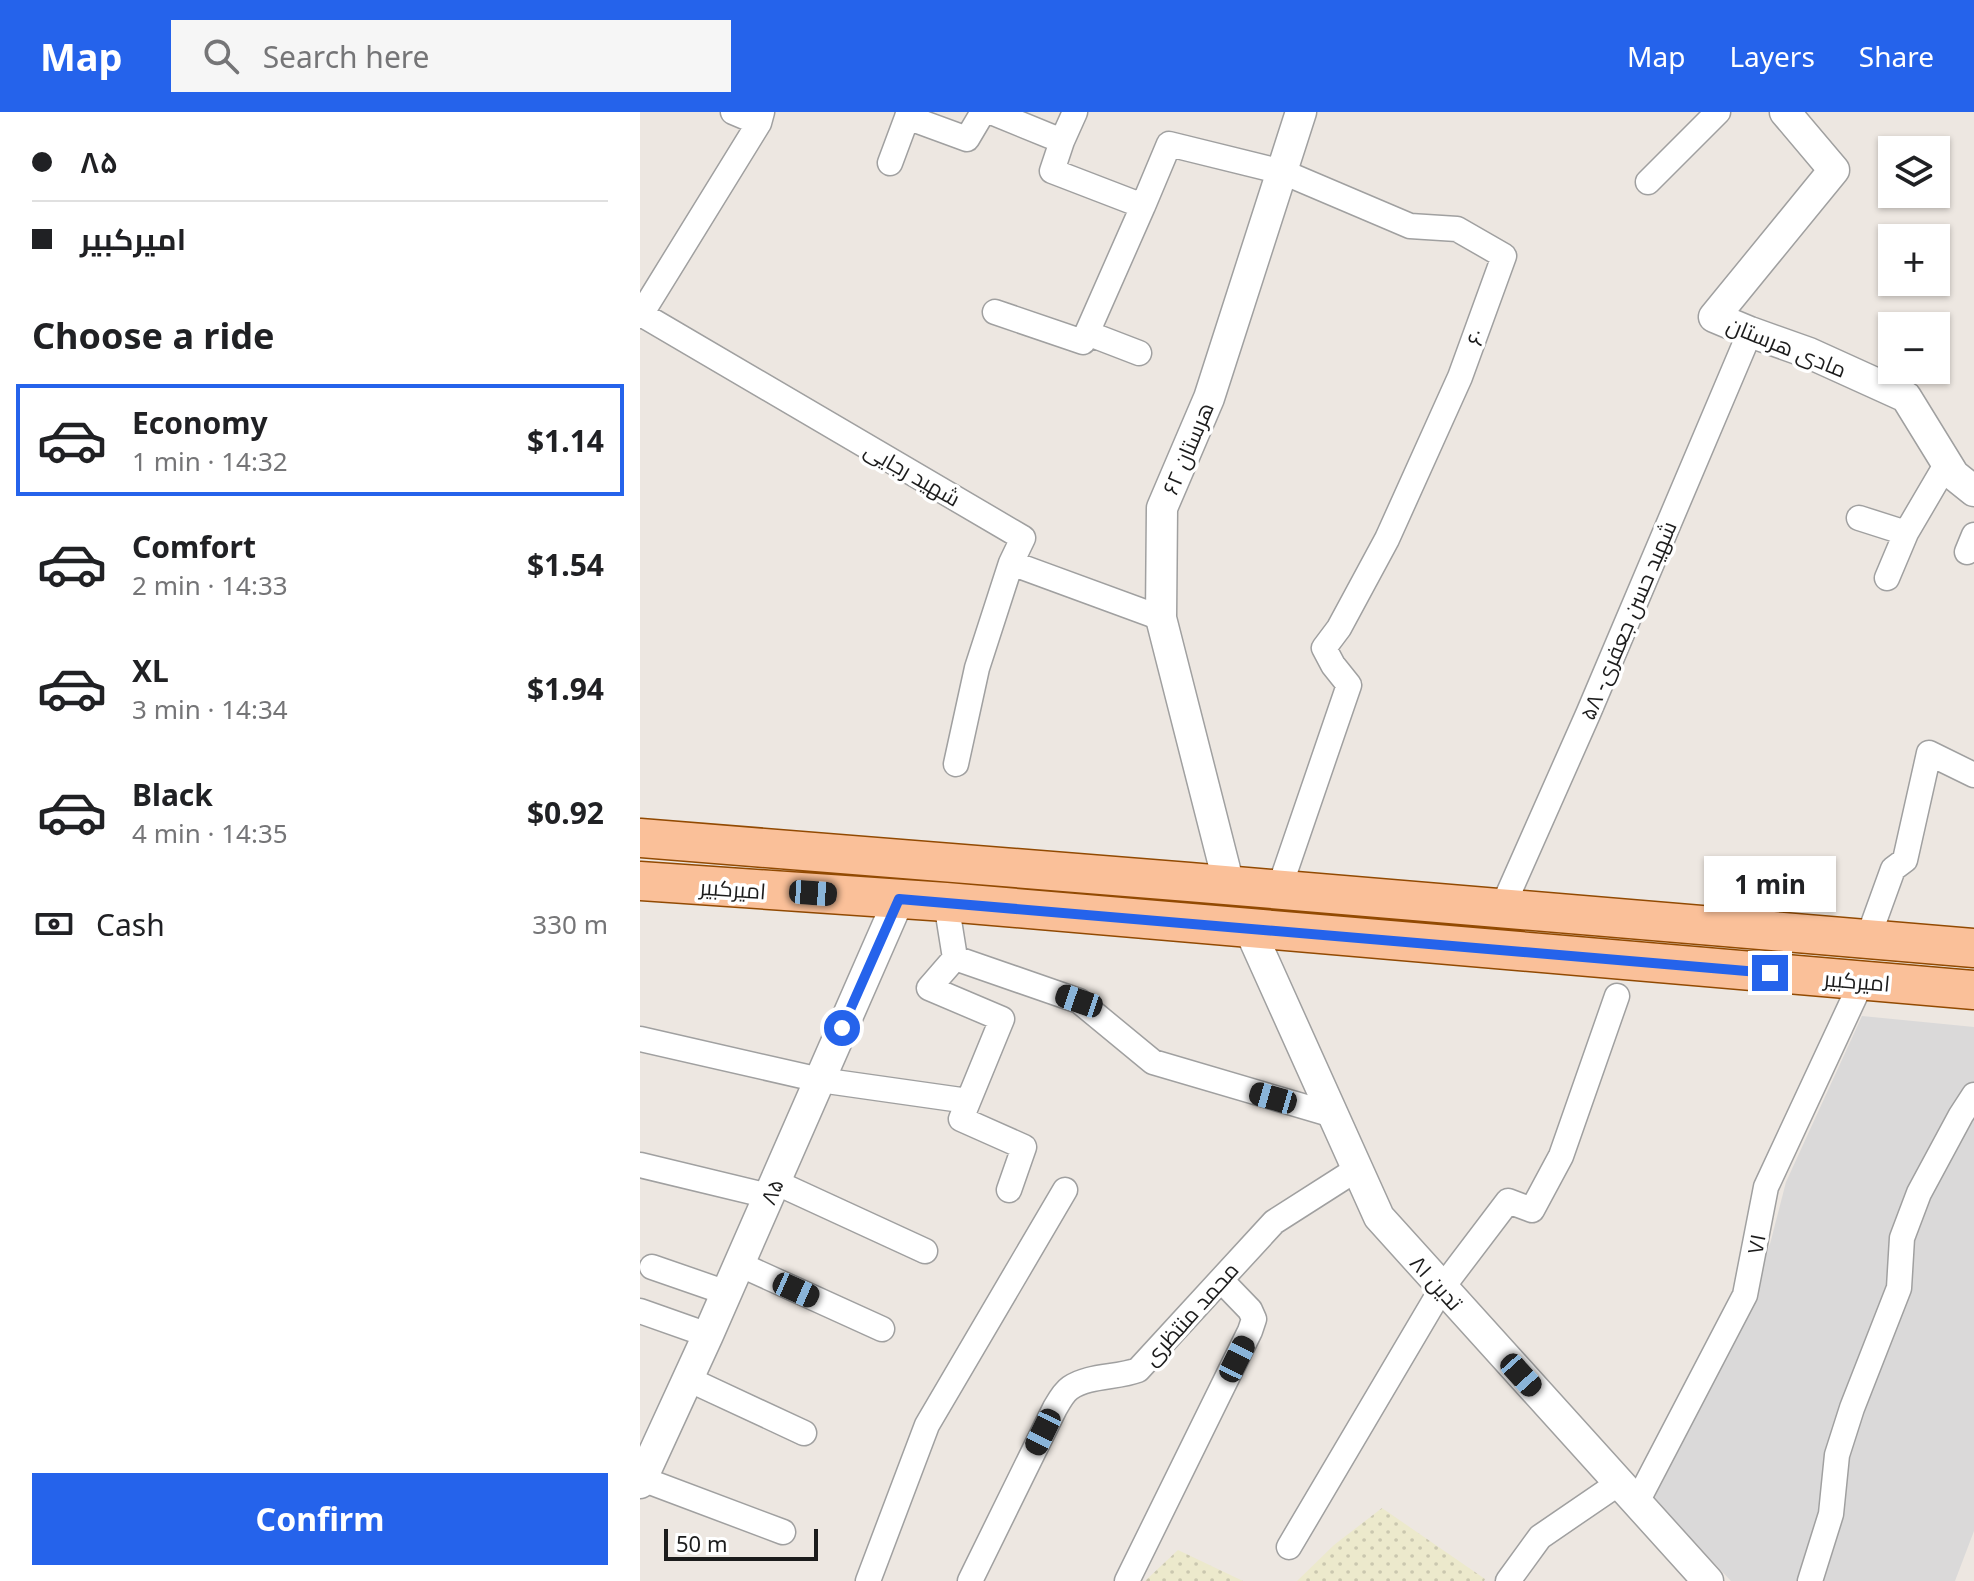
<!DOCTYPE html>
<html lang="en">
<head>
<meta charset="utf-8">
<style>
  :root { --surface:#fff; --page:#f6f6f6; --text:#202124; --muted:#757577; --line:#e0e0e0; --accent:#2563eb }
  body { margin:0; font-family:"Noto Sans",Cairo,sans-serif; background:var(--page); color:var(--text); height:100vh; display:flex; flex-direction:column; font-size:30px; white-space:nowrap }
  * { box-sizing:border-box; margin:0 }
  p { font-size:26px; color:var(--muted) }
  .icon { flex:none; width:44px; height:44px; fill:none; stroke:currentColor; stroke-width:2; stroke-linecap:round; stroke-linejoin:round }
  .map { position:relative; flex:1; overflow:hidden }
  .panel { display:flex; flex-direction:column; background:var(--surface); width:640px }
  .panel>* { flex:none }
  .hud { display:grid; align-content:center; height:176px; padding:0 32px; background:var(--surface) }
  .tools { position:absolute; left:1238px; top:24px; display:grid; gap:16px }
  .tools a { display:grid; place-items:center; width:72px; height:72px; border-radius:0px; background:var(--surface); box-shadow:0 2px 6px #0004; font-size:40px }
  .scale { position:absolute; left:24px; bottom:20px; width:154px; box-sizing:border-box; padding-left:8px; border:4px solid #1c1c1c; border-top:0; font-size:22px; line-height:28px; white-space:nowrap; color:#1c1c1c; -webkit-text-stroke:6px #fff; paint-order:stroke }
  .end { position:absolute; width:36px; height:36px; margin:-18px; border:10px solid #2563eb; background:#fff; box-shadow:0 0 0 4px #fff }
  .from { border-radius:50% }
  .bubble { position:absolute; height:56px; border-radius:0px; background:var(--surface); box-shadow:0 2px 6px #0004; font-size:26px; font-weight:700; line-height:56px; text-align:center }
  .car { position:absolute; width:24px; height:48px; margin:-24px -12px; border-radius:10px; box-shadow:0 0 6px 2px #0007; background:linear-gradient(#222 24%,#8ab4d8 0 40%,#222 0 76%,#8ab4d8 0 86%,#222 0) }
  .hud b { display:flex; align-items:center; gap:28px; height:76px; font-size:30px }
  .hud b+b { border-top:2px solid var(--line) }
  .hud i { width:20px; height:20px; background:var(--text) }
  ul { padding:0; list-style:none }
  li { display:flex; align-items:center; gap:24px; height:112px; margin:0 16px 12px; padding:0 16px; border:4px solid transparent; border-radius:0px }
  li div { flex:1 }
  li b { display:block; font-size:30px }
  li em { font-style:normal; font-weight:700 }
  li.active { border-color:var(--accent) }
  li>.icon { width:72px; height:72px; stroke-width:1.5 }
  h2 { padding:0 32px; font-size:36px; line-height:96px }
  .pay { display:flex; align-items:center; gap:20px; height:88px; padding:0 32px; font-size:30px }
  .pay p { margin-inline-start:auto }
  .cta { display:flex; gap:16px; margin-top:auto; padding:16px 32px }
  .cta a { flex:1; height:92px; border-radius:0px; background:var(--accent); color:#fff; font-size:32px; font-weight:700; line-height:92px; text-align:center }
  header { display:flex; align-items:center; gap:48px; box-sizing:border-box; height:112px; padding:0 40px; background:var(--accent); color:#fff }
  header strong { font-size:38px }
  nav { display:flex; gap:44px; margin-inline-start:auto; font-size:28px }
  .search { width:560px; height:72px; background:var(--page); display:flex; align-items:center; gap:20px; box-sizing:border-box; padding:0 28px; border-radius:0px; color:var(--muted); font-size:30px }
  main { display:flex; flex:1; min-height:0 }
  .map>svg:first-child { display:block }
  .residential { fill:#dad9d9 }
  .farmland { fill:url(#farmland-dots) }
  .lines { fill:none; stroke-linecap:round; stroke-linejoin:round }
  .minor-casing { stroke:#a0a0a0; stroke-width:27 }
  .tertiary-casing { stroke:#a0a0a0; stroke-width:33 }
  .primary-casing { stroke:#924a02; stroke-width:41 }
  .minor { stroke:#fff; stroke-width:24 }
  .tertiary { stroke:#fff; stroke-width:30 }
  .primary { stroke:#fac099; stroke-width:38 }
  .route { stroke:#2563eb; stroke-width:10 }
  .labels { text-anchor:middle; dominant-baseline:central; stroke-width:7; stroke-linejoin:round; paint-order:stroke }
  .street-label { font-size:22px; fill:#1c1c1c; stroke:#fff }
</style>
</head>
<body>
<header>
<strong>Map</strong>
<div class="search"><svg class="icon" aria-label="search" viewBox="0 0 24 24"><circle cx="10" cy="10" r="6"/><path d="M15 15l6 6"/></svg>Search here</div>
<nav><a>Map</a><a>Layers</a><a>Share</a></nav>
</header>
<main>
<section class="panel">
<div class="hud">
<b><i class="from"></i>۸۵</b>
<b><i></i>امیرکبیر</b>
</div>
<h2>Choose a ride</h2>
<ul>
<li class="active"><svg class="icon" aria-label="car" viewBox="0 0 24 24"><path d="M5 17H2v-5l4-1 3-4h7l3 4 3 1v5h-3M9 17h6M6 11h13"/><circle cx="7" cy="17" r="2"/><circle cx="17" cy="17" r="2"/></svg><div><b>Economy</b><p>1 min · 14:32</p></div><em>$1.14</em></li>
<li><svg class="icon" aria-label="car" viewBox="0 0 24 24"><path d="M5 17H2v-5l4-1 3-4h7l3 4 3 1v5h-3M9 17h6M6 11h13"/><circle cx="7" cy="17" r="2"/><circle cx="17" cy="17" r="2"/></svg><div><b>Comfort</b><p>2 min · 14:33</p></div><em>$1.54</em></li>
<li><svg class="icon" aria-label="car" viewBox="0 0 24 24"><path d="M5 17H2v-5l4-1 3-4h7l3 4 3 1v5h-3M9 17h6M6 11h13"/><circle cx="7" cy="17" r="2"/><circle cx="17" cy="17" r="2"/></svg><div><b>XL</b><p>3 min · 14:34</p></div><em>$1.94</em></li>
<li><svg class="icon" aria-label="car" viewBox="0 0 24 24"><path d="M5 17H2v-5l4-1 3-4h7l3 4 3 1v5h-3M9 17h6M6 11h13"/><circle cx="7" cy="17" r="2"/><circle cx="17" cy="17" r="2"/></svg><div><b>Black</b><p>4 min · 14:35</p></div><em>$0.92</em></li>
</ul>
<div class="pay"><svg class="icon" aria-label="cash" viewBox="0 0 24 24"><path d="M3 7h18v10H3z"/><circle cx="12" cy="12" r="2"/></svg>Cash<p>330 m</p></div>
<div class="cta"><a>Confirm</a></div>
</section>
<div class="map">
<svg width="1334" height="1469" viewBox="0 0 1334 1469">
  <defs>
    <pattern id="farmland-dots" width="8" height="8" patternUnits="userSpaceOnUse" patternTransform="scale(2)"><rect width="8" height="8" fill="#ece9cc"/><path d="M2 2h.1M6 6h.1" fill="none" stroke="#cac7af" stroke-width="1.8" stroke-linecap="round"/></pattern>
  </defs>
  <rect width="100%" height="100%" fill="#ede7e1"/>
  <path class="residential" d="M1222,904L1334,915V1419L1315,1469H1091L1013,1387L1130,1132L1146,1070Z"/>
  <path class="farmland" d="M742,1396L845,1467L844,1469H657L694,1433Z
    M538,1438L603,1469H505Z"/>
  <g class="lines">
    <g class="minor-casing">
      <path id="minor" d="M93,0L119,11
        M351,0L422,29L435,0
        M267,5L327,27L343,0
        M422,29L412,59L503,94L529,32L643,60L770,114L817,117L864,144L820,265L747,427L699,516L684,536L693,553L709,573L639,777
        M250,51L269,0
        M1008,70L1078,0
        M355,200L443,230L503,94
        M1,202L383,426L371,451L521,506
        M0,204L119,11L122,0
        M447,221L499,241
        M1219,406L1266,421
        M1327,440L1334,423
        M1247,466L1266,421L1307,351
        M316,652L337,556L371,451
        M306,790L315,846L439,889L513,950L693,1003
        M862,796L948,602L1110,220
        M1228,826L1253,757L1265,748L1289,641L1334,663
        M315,846L289,876L362,907L321,1007L384,1035L369,1078
        M0,927L180,968L328,989
        M0,1053L129,1084
        M135,1070L285,1139
        M99,1152L242,1217
        M12,1155L87,1181
        M0,1199L68,1223
        M48,1267L164,1321
        M2,1367L143,1420
        M997,1390L1105,1183L1126,1075L1222,869
        M649,1435L802,1176L868,1089L892,1098L921,1044L977,884
        M228,1469L287,1313L425,1078
        M330,1469L415,1296C419,1289 424,1280 430,1276C449,1263 477,1266 498,1258L634,1110L717,1057
        M487,1469L610,1219L614,1207L610,1198L581,1168
        M868,1469L900,1425L979,1371
        M1170,1469L1191,1402L1197,1343L1212,1296L1259,1176L1262,1126L1279,1081L1321,1003L1334,983"/>
    </g>
    <g class="tertiary-casing">
      <path id="tertiary" d="M1145,0L1194,58L1074,205L1110,220L1169,241L1266,285L1314,363L1334,379
        M589,773L521,506L522,396L569,286L661,0
        M609,816L739,1105L1068,1469
        M0,1371L68,1223L259,787"/>
    </g>
    <g class="primary-casing">
      <path id="primary" d="M0,726L549,770L1334,836
        M0,769L306,790L1334,878"/>
    </g>
    <use href="#minor" class="minor"/>
    <use href="#tertiary" class="tertiary"/>
    <use href="#primary" class="primary"/>
  </g>
  <g class="lines">
    <path class="route" d="M202,916L259,787L1130,861"/>
  </g>
  <g class="labels">
    <g class="street-label">
      <text transform="translate(835 225) rotate(-70)">۶۰</text>
      <text transform="translate(1147 234) rotate(22)">مادی هرستان</text>
      <text transform="translate(547 336) rotate(-67)">هرستان ۶۲</text>
      <text transform="translate(273 361) rotate(30)">شهید رجایی</text>
      <text transform="translate(987 508) rotate(-67)">شهید حسن جعفری- ۵۸</text>
      <text transform="translate(93 776) rotate(4)">امیرکبیر</text>
      <text transform="translate(1217 868) rotate(5)">امیرکبیر</text>
      <text transform="translate(131 1079) rotate(-66)">۸۵</text>
      <text transform="translate(1115 1132) rotate(-79)">۷۱</text>
      <text transform="translate(797 1170) rotate(48)">تدین ۸۱</text>
      <text transform="translate(550 1201) rotate(-48)">محمد منتظری</text>
    </g>
  </g>
</svg>
<div class="tools">
<a><svg class="icon" aria-label="layers" viewBox="0 0 24 24"><path d="M12 4l9 5-9 5-9-5zM3 14l9 5 9-5"/></svg></a>
<a>+</a>
<a>−</a>
</div>
<div class="scale">50 m</div>
<i class="end from" style="left:202px;top:916px"></i>
<i class="end" style="left:1130px;top:861px"></i>
<div class="bubble" style="left:1064px;top:744px;width:132px">1 min</div>
<i class="car" style="left:173px;top:781px;rotate:94deg"></i>
<i class="car" style="left:439px;top:889px;rotate:289deg"></i>
<i class="car" style="left:633px;top:986px;rotate:286deg"></i>
<i class="car" style="left:156px;top:1178px;rotate:114deg"></i>
<i class="car" style="left:597px;top:1247px;rotate:26deg"></i>
<i class="car" style="left:881px;top:1263px;rotate:138deg"></i>
<i class="car" style="left:403px;top:1320px;rotate:206deg"></i>
</div>
</main>
</body>
</html>
